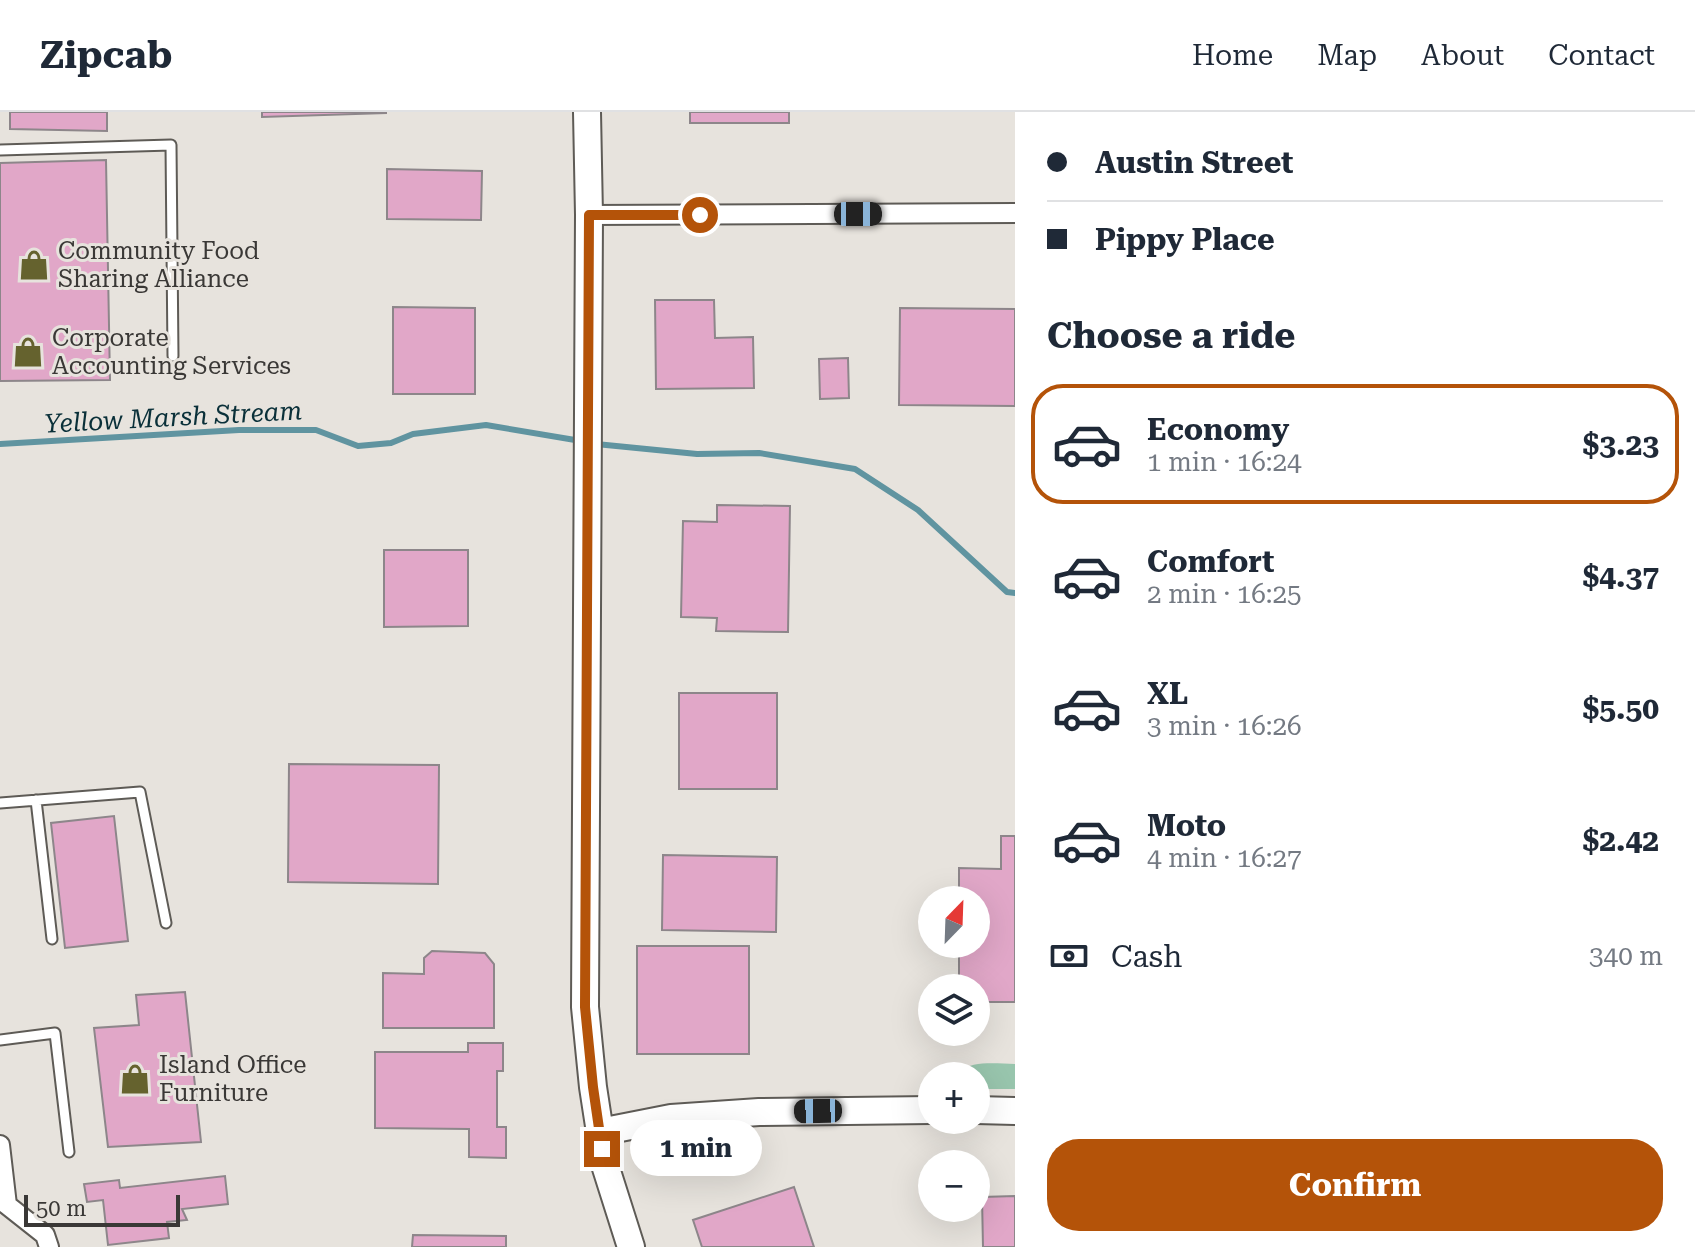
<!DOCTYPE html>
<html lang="en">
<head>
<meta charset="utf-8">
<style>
  :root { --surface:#fff; --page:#f6f6f7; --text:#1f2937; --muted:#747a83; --line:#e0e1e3; --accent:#b45309 }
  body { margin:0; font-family:"Roboto Serif",serif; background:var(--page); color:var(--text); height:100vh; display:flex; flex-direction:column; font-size:30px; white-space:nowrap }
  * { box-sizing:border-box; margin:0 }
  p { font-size:26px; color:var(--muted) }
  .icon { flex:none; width:44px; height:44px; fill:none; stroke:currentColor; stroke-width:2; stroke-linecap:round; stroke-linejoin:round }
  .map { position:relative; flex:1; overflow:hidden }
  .details { display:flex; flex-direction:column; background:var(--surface); width:680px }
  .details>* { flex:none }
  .hud { display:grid; align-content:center; height:176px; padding:0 32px; background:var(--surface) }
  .needle { width:52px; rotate:23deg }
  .buttons { position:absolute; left:918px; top:774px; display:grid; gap:16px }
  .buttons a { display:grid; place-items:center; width:72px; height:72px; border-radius:50%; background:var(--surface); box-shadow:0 8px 32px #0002; font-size:40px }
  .scale { position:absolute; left:24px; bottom:20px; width:156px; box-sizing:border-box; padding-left:8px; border:4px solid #3a3836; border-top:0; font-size:22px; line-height:28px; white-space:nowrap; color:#3a3836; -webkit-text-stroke:6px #e7e3dd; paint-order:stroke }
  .end { position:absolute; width:36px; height:36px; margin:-18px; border:10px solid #b45309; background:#fff; box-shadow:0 0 0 4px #fff }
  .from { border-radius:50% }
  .bubble { position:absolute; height:56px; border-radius:28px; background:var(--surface); box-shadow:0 8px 32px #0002; font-size:26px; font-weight:700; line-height:56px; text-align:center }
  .car { position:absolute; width:24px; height:48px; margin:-24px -12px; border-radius:10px; box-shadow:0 0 6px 2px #0007; background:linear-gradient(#222 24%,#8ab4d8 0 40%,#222 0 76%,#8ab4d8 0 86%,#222 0) }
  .hud b { display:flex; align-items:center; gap:28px; height:76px; font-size:30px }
  .hud b+b { border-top:2px solid var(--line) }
  .hud i { width:20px; height:20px; background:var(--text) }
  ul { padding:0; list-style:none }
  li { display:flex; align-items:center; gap:24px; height:120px; margin:0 16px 12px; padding:0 16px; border:4px solid transparent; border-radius:32px }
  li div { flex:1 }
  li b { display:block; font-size:30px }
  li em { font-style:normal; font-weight:700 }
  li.on { border-color:var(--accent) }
  li>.icon { width:72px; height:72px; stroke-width:1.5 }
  h2 { padding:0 32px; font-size:36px; line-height:96px }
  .pay { display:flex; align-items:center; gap:20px; height:88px; padding:0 32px; font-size:30px }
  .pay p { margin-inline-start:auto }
  .button { display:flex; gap:16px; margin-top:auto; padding:16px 32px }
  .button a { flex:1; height:92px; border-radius:32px; background:var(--accent); color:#fff; font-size:32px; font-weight:700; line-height:92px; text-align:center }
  header { display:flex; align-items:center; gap:48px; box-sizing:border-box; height:112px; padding:0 40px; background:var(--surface); border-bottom:2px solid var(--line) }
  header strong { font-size:38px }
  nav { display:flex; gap:44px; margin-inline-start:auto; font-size:28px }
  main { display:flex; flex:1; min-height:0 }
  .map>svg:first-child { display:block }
  .green { fill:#98c5ad }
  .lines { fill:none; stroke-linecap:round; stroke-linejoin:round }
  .stream { stroke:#6094a0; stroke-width:6 }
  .building { fill:#e1a7c8; stroke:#8d868a; stroke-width:2 }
  .lane-casing { stroke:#5e5b56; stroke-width:13 }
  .street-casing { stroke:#5e5b56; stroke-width:22 }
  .secondary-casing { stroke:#5e5b56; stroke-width:30 }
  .lane { stroke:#fff; stroke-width:9 }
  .street { stroke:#fff; stroke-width:18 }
  .secondary { stroke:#fff; stroke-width:26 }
  .route { stroke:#b45309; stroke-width:10 }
  .labels { text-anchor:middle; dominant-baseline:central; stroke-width:6; stroke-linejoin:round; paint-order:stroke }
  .poi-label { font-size:24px; fill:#3a3836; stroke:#e7e3dd; text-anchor:start }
  .water-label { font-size:26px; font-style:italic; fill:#0a3039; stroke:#e7e3dd }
</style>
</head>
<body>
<header>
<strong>Zipcab</strong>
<nav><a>Home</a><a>Map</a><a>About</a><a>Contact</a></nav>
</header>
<main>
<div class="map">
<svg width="1015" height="1135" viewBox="0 0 1015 1135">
  <rect width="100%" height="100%" fill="#e7e3dd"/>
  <path class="green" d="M1015,952V977H976V964H959V960C973,948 997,952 1015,952Z"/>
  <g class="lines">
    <path class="stream" d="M0,332L239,318H316L358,334L391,331L413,322L486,313L581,329
      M596,332L697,342L759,341L855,357L918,398L1007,480L1015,481"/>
  </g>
  <path class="building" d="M10,0H107V19L10,17Z
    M262,0H386V1L262,5Z
    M690,0H789V11H690Z
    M106,48L110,268L0,269V51Z
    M387,57L482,59L481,108L387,107Z
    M655,188H714L715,226L753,225L754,276L656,277Z
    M393,195L475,196V282H393Z
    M900,196L1015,197V294L899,293Z
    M848,246L849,286L820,287L819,247Z
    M717,393L790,394L788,520L716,519L717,506L681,505L683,409L717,410Z
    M384,438H468V514L384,515Z
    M679,581H777V677H679Z
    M289,652L439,653L438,772L288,770Z
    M114,704L128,829L65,836L51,711Z
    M1001,724H1015V890H976V876H959V832H976V788H959V756L1001,757Z
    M663,743L777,745L776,820L662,818Z
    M637,834H749V942H637Z
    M432,839L485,841L494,852V916H383V861L424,862V846Z
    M185,880L201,1030L108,1035L94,916L139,913L136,883Z
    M468,931H503V959H497V1015H506V1046L469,1045V1017L375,1016V940H468Z
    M225,1064L228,1092L182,1097L187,1108L167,1110L169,1126L108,1133L103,1088L87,1090L84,1072L119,1068L120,1076Z
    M794,1075L814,1135H702L693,1108Z
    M1015,1084V1135H983L982,1085Z
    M413,1123L506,1124V1135H412Z"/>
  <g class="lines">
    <g class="lane-casing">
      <path id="lane" d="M0,38L171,33L173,244
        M36,688L52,827
        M0,691L140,680L166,811
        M0,928L55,921L69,1040"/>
    </g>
    <g class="street-casing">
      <path id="street" d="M589,103L1015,101
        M0,1033L7,1093L45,1123L49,1135"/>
    </g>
    <g class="secondary-casing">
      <path id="secondary" d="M587,0L589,103L585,895L593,975L605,1053L631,1135
        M976,998L1015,999
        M600,1020L671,1006L759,1000L932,998"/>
    </g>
    <use href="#lane" class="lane"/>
    <use href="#street" class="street"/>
    <use href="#secondary" class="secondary"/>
  </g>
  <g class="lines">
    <path class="route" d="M602,1037L593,975L585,895L589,103H700"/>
  </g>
  <defs>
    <g id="shop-bare" transform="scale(2.4)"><path d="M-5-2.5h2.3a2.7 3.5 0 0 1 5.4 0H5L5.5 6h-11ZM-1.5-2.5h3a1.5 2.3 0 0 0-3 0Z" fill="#65622e" stroke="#e7e3dd" stroke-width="2.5" paint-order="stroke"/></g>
  </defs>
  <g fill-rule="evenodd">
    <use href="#shop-bare" x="34" y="153"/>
    <use href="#shop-bare" x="28" y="240"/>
    <use href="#shop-bare" x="135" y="967"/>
  </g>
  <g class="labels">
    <g class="poi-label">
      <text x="58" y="139">Community Food<tspan x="58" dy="28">Sharing Alliance</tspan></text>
      <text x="52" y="226">Corporate<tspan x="52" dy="28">Accounting Services</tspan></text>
      <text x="159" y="953">Island Office<tspan x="159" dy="28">Furniture</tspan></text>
    </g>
    <g class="water-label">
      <text transform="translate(173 305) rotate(-3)">Yellow Marsh Stream</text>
    </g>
  </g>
</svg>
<div class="buttons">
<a><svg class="needle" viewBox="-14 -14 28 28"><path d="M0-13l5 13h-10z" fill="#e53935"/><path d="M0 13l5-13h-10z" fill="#747a83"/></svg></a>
<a><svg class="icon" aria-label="layers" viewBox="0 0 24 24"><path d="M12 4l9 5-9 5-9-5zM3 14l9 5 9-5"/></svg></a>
<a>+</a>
<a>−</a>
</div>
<div class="scale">50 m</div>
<i class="end from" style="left:700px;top:103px"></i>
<i class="end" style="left:602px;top:1037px"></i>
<div class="bubble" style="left:630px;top:1008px;width:132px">1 min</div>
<i class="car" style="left:858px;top:102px;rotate:90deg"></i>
<i class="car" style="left:818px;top:999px;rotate:269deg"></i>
</div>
<section class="details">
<div class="hud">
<b><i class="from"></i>Austin Street</b>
<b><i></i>Pippy Place</b>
</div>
<h2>Choose a ride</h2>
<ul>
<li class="on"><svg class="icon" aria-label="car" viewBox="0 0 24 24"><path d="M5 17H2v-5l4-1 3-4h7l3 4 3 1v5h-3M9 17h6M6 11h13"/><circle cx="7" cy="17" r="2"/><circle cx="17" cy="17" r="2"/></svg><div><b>Economy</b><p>1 min · 16:24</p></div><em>$3.23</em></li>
<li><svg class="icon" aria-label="car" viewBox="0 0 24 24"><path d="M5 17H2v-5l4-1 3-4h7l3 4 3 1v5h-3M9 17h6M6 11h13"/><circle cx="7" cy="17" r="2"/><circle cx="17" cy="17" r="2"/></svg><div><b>Comfort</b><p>2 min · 16:25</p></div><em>$4.37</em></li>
<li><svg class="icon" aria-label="car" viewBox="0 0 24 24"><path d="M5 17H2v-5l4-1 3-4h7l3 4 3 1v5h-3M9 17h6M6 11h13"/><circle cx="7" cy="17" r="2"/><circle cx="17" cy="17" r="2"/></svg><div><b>XL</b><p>3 min · 16:26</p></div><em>$5.50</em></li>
<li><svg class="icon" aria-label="car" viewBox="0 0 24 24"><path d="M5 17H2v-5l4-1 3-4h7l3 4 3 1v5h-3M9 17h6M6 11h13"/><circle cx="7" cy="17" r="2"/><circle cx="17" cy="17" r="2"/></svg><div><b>Moto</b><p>4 min · 16:27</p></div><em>$2.42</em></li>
</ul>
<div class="pay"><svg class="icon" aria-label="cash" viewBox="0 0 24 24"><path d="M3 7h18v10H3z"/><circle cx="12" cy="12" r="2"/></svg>Cash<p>340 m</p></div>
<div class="button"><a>Confirm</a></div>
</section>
</main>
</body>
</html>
